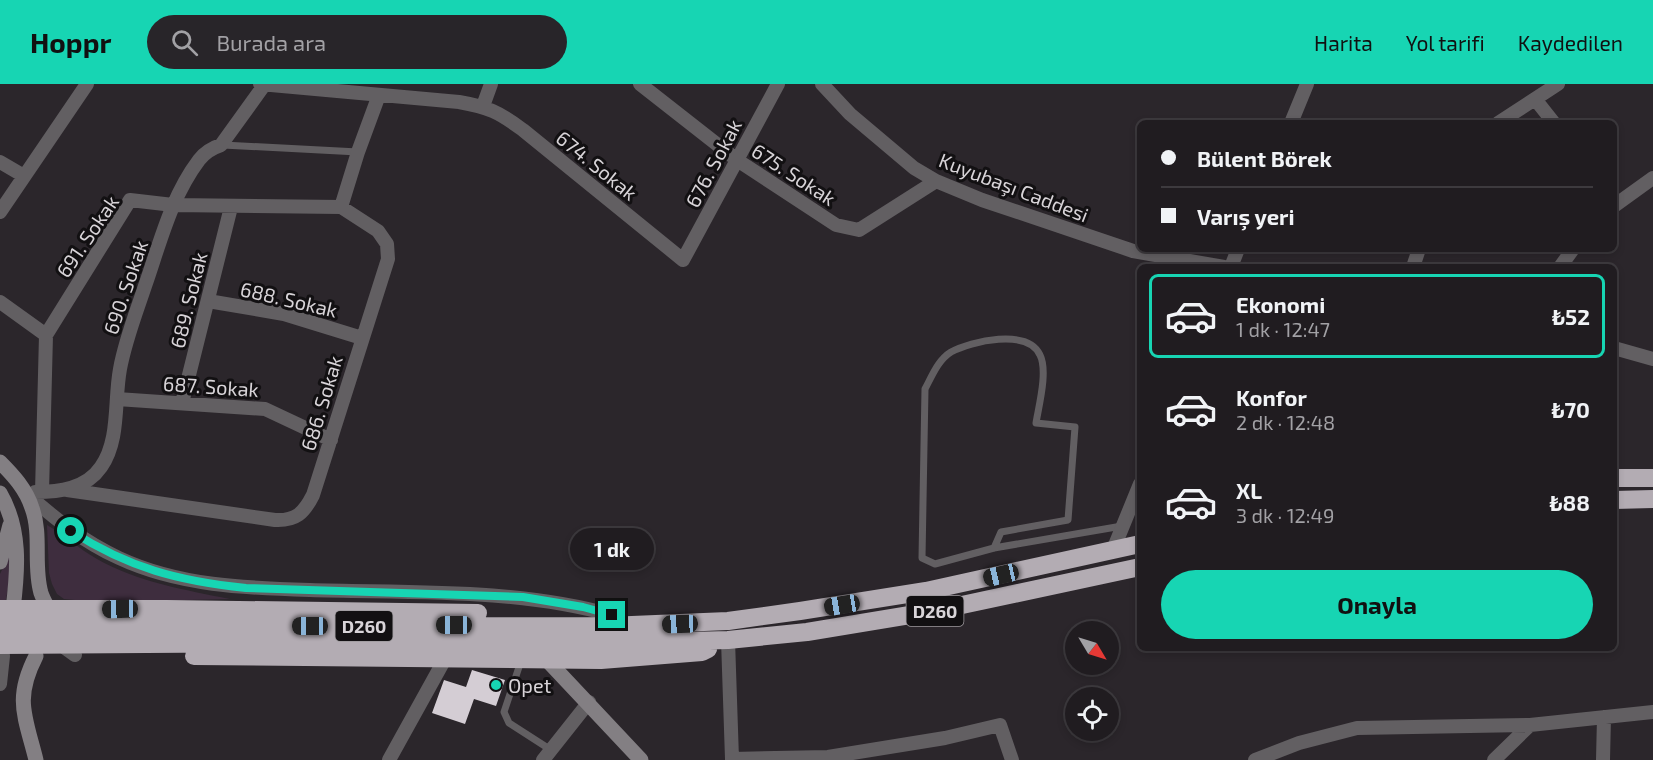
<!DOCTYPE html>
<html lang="tr">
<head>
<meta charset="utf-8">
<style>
  :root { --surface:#201c20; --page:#282529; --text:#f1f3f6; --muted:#a2a1a5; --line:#3d3a3e; --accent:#17d5b3 }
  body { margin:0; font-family:"Exo 2",sans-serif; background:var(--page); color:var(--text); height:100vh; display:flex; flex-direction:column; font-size:22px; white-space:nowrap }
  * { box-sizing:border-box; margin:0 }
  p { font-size:20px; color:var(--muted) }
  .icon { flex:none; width:33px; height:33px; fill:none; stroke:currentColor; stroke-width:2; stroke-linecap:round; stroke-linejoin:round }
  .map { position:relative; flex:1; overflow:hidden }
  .side { position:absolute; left:1137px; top:180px; width:480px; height:387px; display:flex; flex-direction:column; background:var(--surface); border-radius:9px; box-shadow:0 3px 9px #0003,0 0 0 2px var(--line) }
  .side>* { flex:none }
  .hud { position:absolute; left:1137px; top:36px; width:480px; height:132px; border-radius:9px; box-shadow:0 3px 9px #0003,0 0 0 2px var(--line); display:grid; align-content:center; height:132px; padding:0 24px; background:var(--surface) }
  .needle { width:39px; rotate:128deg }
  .buttons { position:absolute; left:1065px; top:537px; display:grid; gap:12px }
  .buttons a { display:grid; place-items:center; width:54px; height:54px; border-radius:50%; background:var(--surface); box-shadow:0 3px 9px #0003,0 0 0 2px var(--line); font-size:30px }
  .end { position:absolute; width:27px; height:27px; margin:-14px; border:8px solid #17d5b3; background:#111; box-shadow:0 0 0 3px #111 }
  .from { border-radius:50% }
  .bubble { position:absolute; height:42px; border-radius:21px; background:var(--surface); box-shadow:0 3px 9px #0003,0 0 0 2px var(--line); font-size:20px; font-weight:700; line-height:42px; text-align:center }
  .car { position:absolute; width:18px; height:36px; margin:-18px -9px; border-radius:8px; box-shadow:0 0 4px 2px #0007; background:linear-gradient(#222 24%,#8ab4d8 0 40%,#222 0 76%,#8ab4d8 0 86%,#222 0) }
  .hud b { display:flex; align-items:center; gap:21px; height:57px; font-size:22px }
  .hud b+b { border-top:2px solid var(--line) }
  .hud i { width:15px; height:15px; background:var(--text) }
  ul { padding:10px 0 0; list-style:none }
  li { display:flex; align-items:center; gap:18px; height:84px; margin:0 12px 9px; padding:0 12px; border:3px solid transparent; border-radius:9px }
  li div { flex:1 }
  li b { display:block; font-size:22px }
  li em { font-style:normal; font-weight:700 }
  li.active { border-color:var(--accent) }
  li>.icon { width:54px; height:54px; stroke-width:1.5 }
  .action { display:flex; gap:12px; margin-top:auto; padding:12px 24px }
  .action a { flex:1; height:69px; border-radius:36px; background:var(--accent); color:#111; font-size:24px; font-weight:700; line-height:69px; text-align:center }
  header { display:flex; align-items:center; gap:36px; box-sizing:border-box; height:84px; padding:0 30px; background:var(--accent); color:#111 }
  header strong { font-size:28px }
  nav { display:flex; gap:33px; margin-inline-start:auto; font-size:21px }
  .search { width:420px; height:54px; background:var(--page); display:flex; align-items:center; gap:15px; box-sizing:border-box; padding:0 21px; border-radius:33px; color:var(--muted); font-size:22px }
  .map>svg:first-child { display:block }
  .green { fill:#3e2d3e }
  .building { fill:#d4cdd4 }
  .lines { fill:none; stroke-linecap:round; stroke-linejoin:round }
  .lane { stroke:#625f62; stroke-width:7 }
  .street { stroke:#625f62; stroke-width:14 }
  .secondary { stroke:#837f83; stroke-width:15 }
  .highway { stroke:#b3acb3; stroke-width:18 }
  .route { stroke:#17d5b3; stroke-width:8 }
  .poi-dot { fill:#17d5b3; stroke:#121012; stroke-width:2 }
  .labels { text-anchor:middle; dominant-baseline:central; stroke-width:6; stroke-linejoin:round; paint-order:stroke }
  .shield { fill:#121012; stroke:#9d999d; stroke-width:1.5 }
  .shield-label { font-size:18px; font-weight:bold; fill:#d8d4d8 }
  .street-label { font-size:20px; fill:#d8d4d8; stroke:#121012 }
  .poi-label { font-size:20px; fill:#d8d4d8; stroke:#121012; text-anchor:start }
</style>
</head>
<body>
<header>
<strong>Hoppr</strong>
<div class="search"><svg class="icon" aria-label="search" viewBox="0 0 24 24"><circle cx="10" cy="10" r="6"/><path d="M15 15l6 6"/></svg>Burada ara</div>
<nav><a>Harita</a><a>Yol tarifi</a><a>Kaydedilen</a></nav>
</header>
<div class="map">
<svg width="1653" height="676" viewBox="0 0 1653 676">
  <rect width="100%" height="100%" fill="#2b262b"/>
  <path class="green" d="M47,441C65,451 79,465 97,475C138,498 185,506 230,515L96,518L64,515L57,510L52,500L49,489Z
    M10,469L11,489L5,520L0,519V490Z"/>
  <path class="building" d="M472,586L505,596L496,622L474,615L465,640L432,629L444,596L466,603Z"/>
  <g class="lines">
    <path class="lane" d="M223,61L358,68
      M994,464L1001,448L1068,436L1075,343L1036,339C1039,321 1048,287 1040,271C1028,244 971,257 951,268C938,276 932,292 925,305L922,474L935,480L994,464L1122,442
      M521,577L504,628L509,639L551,666"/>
    <path class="street" d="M260,0L459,18C488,23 499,28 523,46L683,176L778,0
      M640,0L737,76L836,141L859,146L936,97
      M822,0L850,30L914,84L936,97L982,116L1133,167L1224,183
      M1535,15L1554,39
      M483,22L491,0
      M1291,39L1307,0
      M1498,39L1558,0
      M0,78L24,92
      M1614,122L1653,94
      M0,128L87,0
      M1231,183L1238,165
      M1413,183L1419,165
      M1560,183L1573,165
      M208,217L284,230L362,254
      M0,218L46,251
      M1614,264L1653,275
      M117,315L265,325L331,356
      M182,319L231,123
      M67,406L275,436C296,437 304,429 313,411L388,175L387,160L378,147L341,123L358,68L379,11
      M35,408C59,408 86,405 101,383C120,356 114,317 120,285C125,257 136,229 145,202C160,159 171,113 199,76C205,68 212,64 221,61L265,0
      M42,408L46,251L130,116L173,121L341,123
      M26,409C55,435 84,458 119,474C179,502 245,504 310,506C410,509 515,504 612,531
      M1113,466L1140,400
      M728,556L732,675L828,673L945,654L1000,641L1012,676
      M57,558L75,571
      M0,600L3,572L0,552
      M389,676L446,573
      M543,676L589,618
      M1255,676L1299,659L1357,644L1530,641L1653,628
      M1494,676L1530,641
      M1603,676L1604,633"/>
    <path class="secondary" d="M0,378C13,391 26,405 32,424C42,451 33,482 41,509C43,515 46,520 49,526
      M0,409C21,445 18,485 13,525
      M0,478L10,441
      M547,576L641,676
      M36,676C25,632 14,615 36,572"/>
    <path class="highway" d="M1614,394H1653
      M1614,416L1653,415
      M0,525H167L478,529
      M0,543L608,542L728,537L800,527L926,507L1140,460
      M0,561L300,559L578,560L728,556L807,548L934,527L1140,483
      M194,572L601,576L702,568L708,565"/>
  </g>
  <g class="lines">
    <path class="route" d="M71,447C129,484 178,497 246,504L523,513L583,523L612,531"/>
  </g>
  <circle class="poi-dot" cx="496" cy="601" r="6"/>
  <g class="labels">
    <g class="shield">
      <rect x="906.5" y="512" width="57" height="30" rx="4.5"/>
      <rect x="335.5" y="527" width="57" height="30" rx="4.5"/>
    </g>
    <g class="shield-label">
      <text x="935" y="527">D260</text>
      <text x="364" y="542">D260</text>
    </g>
    <g class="street-label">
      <text transform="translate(713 79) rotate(-62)">676. Sokak</text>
      <text transform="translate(597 81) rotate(39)">674. Sokak</text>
      <text transform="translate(794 90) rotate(33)">675. Sokak</text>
      <text transform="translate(1014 103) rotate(21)">Kuyubaşı Caddesi</text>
      <text transform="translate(87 152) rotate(-56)">691. Sokak</text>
      <text transform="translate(125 203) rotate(-71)">690. Sokak</text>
      <text transform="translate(289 215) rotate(13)">688. Sokak</text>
      <text transform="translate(188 216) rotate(-76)">689. Sokak</text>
      <text transform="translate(211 302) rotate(4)">687. Sokak</text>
      <text transform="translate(321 319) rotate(-73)">686. Sokak</text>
    </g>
    <g class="poi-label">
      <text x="508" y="601">Opet</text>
    </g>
  </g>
</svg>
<div class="buttons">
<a><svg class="needle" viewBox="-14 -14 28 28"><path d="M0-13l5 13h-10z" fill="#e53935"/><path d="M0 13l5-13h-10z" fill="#a2a1a5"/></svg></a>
<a><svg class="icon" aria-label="locate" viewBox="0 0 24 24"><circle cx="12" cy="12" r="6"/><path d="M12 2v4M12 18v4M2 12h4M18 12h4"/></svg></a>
</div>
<i class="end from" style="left:71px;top:447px"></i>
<i class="end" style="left:612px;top:531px"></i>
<div class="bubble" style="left:570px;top:444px;width:84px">1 dk</div>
<i class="car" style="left:1001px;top:491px;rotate:257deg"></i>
<i class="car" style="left:842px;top:521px;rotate:261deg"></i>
<i class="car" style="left:120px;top:525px;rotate:269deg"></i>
<i class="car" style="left:680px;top:540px;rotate:268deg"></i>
<i class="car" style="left:454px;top:541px;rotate:270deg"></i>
<i class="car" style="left:310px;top:542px;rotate:270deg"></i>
<div class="hud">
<b><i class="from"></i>Bülent Börek</b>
<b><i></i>Varış yeri</b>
</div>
<section class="side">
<ul>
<li class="active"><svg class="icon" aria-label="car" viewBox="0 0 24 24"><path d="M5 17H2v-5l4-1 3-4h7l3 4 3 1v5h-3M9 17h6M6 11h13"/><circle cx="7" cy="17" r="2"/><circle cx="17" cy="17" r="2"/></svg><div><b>Ekonomi</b><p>1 dk · 12:47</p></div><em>₺52</em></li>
<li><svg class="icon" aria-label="car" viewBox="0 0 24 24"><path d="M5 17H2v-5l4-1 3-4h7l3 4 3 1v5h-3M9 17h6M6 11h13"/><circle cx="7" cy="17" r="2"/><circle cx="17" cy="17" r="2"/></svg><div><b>Konfor</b><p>2 dk · 12:48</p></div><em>₺70</em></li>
<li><svg class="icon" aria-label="car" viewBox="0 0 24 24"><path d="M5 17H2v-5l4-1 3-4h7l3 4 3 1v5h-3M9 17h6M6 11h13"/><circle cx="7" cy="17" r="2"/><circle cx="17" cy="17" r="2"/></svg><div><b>XL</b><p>3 dk · 12:49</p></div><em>₺88</em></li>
</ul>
<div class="action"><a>Onayla</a></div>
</section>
</div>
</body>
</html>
